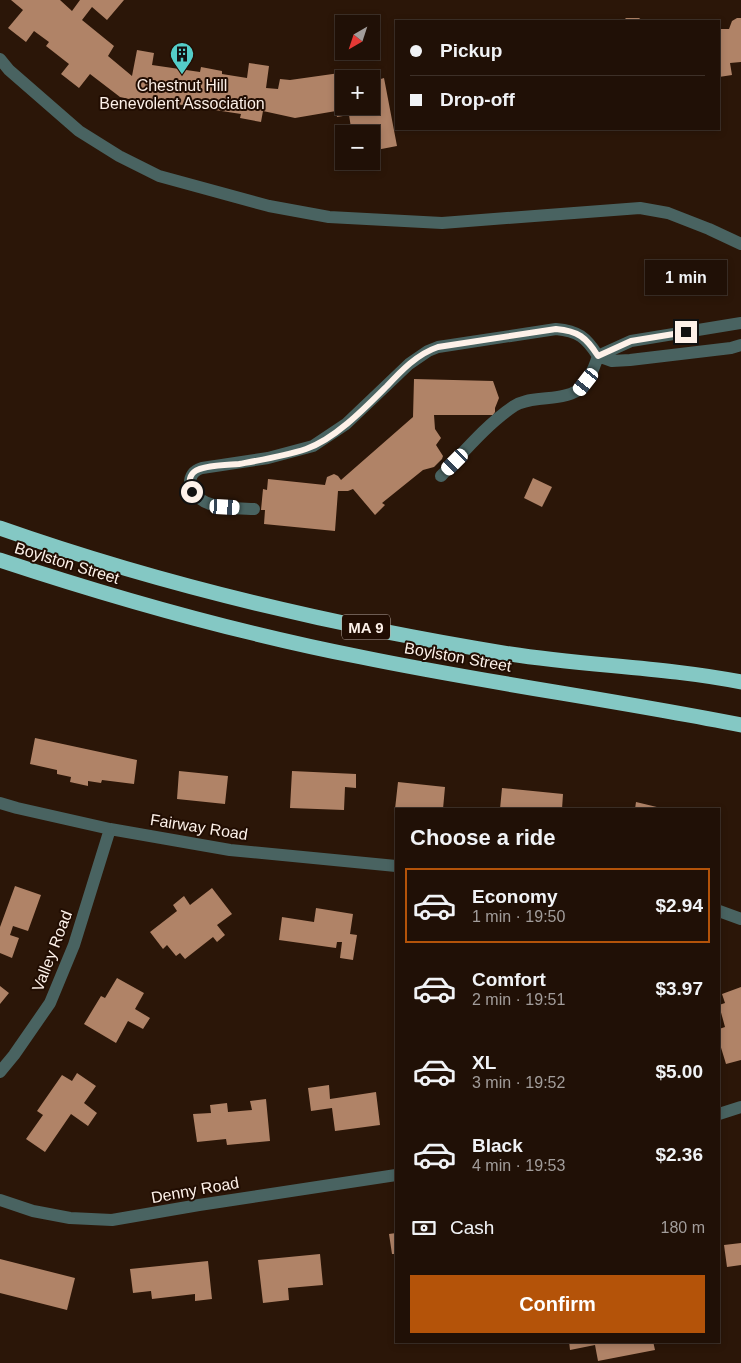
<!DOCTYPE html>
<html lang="en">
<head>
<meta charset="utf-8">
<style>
  :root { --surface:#201006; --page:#2d1e14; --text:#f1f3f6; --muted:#a29d9b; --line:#3d3028; --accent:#b45309 }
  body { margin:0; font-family:Helvetica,sans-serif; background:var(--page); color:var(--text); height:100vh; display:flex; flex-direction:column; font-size:19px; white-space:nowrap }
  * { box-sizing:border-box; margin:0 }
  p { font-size:16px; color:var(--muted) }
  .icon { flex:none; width:28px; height:28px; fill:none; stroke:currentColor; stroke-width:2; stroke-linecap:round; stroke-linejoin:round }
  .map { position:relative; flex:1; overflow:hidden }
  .side { position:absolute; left:395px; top:808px; width:325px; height:535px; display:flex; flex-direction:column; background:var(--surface); border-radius:0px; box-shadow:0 2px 8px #0003,0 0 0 1px var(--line) }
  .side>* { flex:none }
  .hud { position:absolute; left:395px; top:20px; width:325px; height:110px; border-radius:0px; box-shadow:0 2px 8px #0003,0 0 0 1px var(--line); display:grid; align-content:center; height:110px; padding:0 15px; background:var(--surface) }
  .needle { width:32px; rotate:219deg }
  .fabs { position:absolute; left:335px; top:15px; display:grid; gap:10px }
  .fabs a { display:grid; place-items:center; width:45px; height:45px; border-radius:0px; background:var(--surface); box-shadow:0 2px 8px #0003,0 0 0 1px var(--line); font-size:25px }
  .end { position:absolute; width:22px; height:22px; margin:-11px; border:6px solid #fdf1e9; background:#111; box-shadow:0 0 0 2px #111 }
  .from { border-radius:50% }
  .bubble { position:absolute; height:35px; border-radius:0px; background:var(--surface); box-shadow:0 2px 8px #0003,0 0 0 1px var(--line); font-size:16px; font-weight:700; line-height:35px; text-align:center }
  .car { position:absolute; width:15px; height:30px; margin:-15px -8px; border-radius:6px; box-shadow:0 0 4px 1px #0007; background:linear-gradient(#fff 24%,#345 0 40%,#fff 0 76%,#345 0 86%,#fff 0) }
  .hud b { display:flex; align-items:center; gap:18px; height:48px; font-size:19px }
  .hud b+b { border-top:1px solid var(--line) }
  .hud i { width:12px; height:12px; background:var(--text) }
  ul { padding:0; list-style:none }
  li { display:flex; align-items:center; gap:15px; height:75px; margin:0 10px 8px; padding:0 5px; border:2px solid transparent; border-radius:0px }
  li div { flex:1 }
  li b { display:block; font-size:19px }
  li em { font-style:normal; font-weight:700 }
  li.current { border-color:var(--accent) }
  li>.icon { width:45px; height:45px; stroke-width:1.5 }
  h2 { padding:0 15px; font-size:22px; line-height:60px }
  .pay { display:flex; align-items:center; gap:12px; height:55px; padding:0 15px; font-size:19px }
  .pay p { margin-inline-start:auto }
  .primary-button { display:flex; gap:10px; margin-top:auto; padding:10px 15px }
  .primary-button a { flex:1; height:58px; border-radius:0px; background:var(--accent); color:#fff; font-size:20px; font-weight:700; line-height:58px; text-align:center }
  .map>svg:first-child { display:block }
  .building { fill:#b08367 }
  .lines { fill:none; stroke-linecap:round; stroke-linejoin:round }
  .minor { stroke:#496361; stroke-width:12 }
  .highway { stroke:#84c8c4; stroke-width:15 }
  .route { stroke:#fdf1e9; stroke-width:6 }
  .labels { text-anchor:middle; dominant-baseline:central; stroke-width:4; stroke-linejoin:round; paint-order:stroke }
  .shield { fill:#210d02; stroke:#bbada4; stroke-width:1 }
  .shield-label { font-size:15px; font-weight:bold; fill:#fdf1e9 }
  .poi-label { font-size:16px; fill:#fdf1e9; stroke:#210d02 }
  .street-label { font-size:16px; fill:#fdf1e9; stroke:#210d02 }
</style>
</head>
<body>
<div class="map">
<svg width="741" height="1363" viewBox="0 0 741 1363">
  <rect width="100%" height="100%" fill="#2b1608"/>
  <path class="building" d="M11,0H60L72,11L80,0H124L107,20L92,7L82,20L114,46L108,56L132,76L137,50L154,53L152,65L200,72L201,67L222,71V74L247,78L249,63L269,66L266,88L278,89L280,79L290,80L361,70V79H344V106H371V82L384,78L397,146L371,151V134H352L349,115L337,117L336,111L295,118L263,111L261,122L240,118L241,114L176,104L175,110L163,108L164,104L150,102V105L129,102V99L120,97L90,74L79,88L61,74L69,64L46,46L49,42L34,31L26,42L8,28L23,10Z
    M626,18H639L643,21H623Z
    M737,18H741V62L730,63L732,75L719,77V29H729L732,21Z
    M414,379L493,381L499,398L495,408V412L493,415H434L435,429L441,438L436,445L443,456L442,459L434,467L423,470L382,503L385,505L375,515L353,489L348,491H338L335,531L264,524L265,510H261L263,489L267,490L268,479L325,485L327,477L334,474L338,476L341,480L413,417Z
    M533,478L552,487L542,507L524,498Z
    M35,738L137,760L134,784L102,780L101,783L88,781V786L70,782L71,777L57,774V770L30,764Z
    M179,771L228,776L225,804L177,799Z
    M292,771L356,774V788L345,787L344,810L290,808Z
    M398,782L445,787L443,809H395Z
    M502,788L563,794L562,809H500Z
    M636,802L661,808V809H635Z
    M15,886L41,895L28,931L13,926L10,935L19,938L12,958L0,953V927Z
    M212,888L232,914L217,925L225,935L217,942L213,937L185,959L180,953L176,956L167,945L163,949L150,932L177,911L173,905L184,896L190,905Z
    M316,908L353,914L350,934L357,935L353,960L340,958L342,942H337L336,948L279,940L282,917L314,922Z
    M117,978L144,993L135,1009L150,1018L143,1029L128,1021L116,1043L84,1024L101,996L105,998Z
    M0,986L9,993L0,1004Z
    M741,987V1060L726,1064L719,1041V1029L725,1027L719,1005L725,1003L722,994Z
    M77,1073L96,1086L84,1103L97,1113L88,1126L71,1114L45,1152L26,1139L43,1115L37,1111L62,1075L72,1081Z
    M329,1085L330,1099L376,1092L380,1125L335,1131L332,1108L311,1111L308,1088Z
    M266,1099L270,1141L227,1145L226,1139L197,1142L193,1114L211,1113L210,1105L227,1103L228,1112L252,1110L250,1101Z
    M396,1233V1254H392L389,1234Z
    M741,1243V1265L727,1267L724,1245Z
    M320,1254L323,1285L288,1288L289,1300L263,1303L258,1260Z
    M0,1259L75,1278L67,1310L0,1293Z
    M208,1261L212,1299L195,1301V1294L152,1299L151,1291L133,1293L130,1269Z
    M569,1341H653L655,1350L598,1361L595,1345L570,1350Z"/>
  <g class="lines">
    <path class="minor" d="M0,59L9,70L79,131L119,156L159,176L269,206L329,217L442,223L640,208L668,213L709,229L741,244
      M741,323L631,341L598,356L612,361L630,360L731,348L741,345
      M254,509C233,508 202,510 190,488C189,478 192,471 202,468L268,458L313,446L346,424L409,364L428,351L438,347L556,329C578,331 586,337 598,356C586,393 576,396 539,399C530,400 522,401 514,406C487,424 463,453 441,476
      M0,803L17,808L110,829L230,850L396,866
      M719,911L741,919
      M0,1072L14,1055L50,1003L74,945L110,829
      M719,1114L741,1107
      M0,1200L33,1211L70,1218L112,1220L199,1205L396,1175"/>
    <path class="highway" d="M0,528C165,586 337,626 510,654C587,666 665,667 741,682
      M0,560C118,599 239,633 361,657C487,683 615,700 741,725"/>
  </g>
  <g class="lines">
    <path class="route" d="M192,492C189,486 188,477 194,472C202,465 228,465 239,464C261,460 285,456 306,449C335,439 365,408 387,386C401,371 417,354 438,347L556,329C578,331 586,337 598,356L631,341L686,332"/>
  </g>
  <defs>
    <g id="building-pin" transform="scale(1.25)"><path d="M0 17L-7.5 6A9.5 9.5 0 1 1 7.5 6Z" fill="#54cdc8" stroke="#210d02"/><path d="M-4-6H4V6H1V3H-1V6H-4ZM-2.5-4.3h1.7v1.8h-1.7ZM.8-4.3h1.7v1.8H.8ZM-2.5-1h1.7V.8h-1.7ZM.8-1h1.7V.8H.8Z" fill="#111"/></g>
  </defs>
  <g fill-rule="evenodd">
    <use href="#building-pin" x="182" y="54"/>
  </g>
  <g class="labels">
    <rect class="shield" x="342" y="614.5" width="48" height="25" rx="4"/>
    <g class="shield-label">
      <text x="366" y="627">MA 9</text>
    </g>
    <g class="poi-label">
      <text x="182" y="85">Chestnut Hill<tspan x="182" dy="18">Benevolent Association</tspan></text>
    </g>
    <g class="street-label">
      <text transform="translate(67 563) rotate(17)">Boylston Street</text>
      <text transform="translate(458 657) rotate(10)">Boylston Street</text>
      <text transform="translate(199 827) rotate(9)">Fairway Road</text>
      <text transform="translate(52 951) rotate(-69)">Valley Road</text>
      <text transform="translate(195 1190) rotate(-10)">Denny Road</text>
    </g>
  </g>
</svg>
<div class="fabs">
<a><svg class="needle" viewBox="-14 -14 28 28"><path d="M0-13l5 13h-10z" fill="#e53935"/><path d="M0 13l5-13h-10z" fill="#a29d9b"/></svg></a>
<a>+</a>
<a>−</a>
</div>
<i class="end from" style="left:192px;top:492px"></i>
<i class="end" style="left:686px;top:332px"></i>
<div class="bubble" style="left:645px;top:260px;width:82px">1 min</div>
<i class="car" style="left:586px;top:382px;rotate:218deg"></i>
<i class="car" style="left:455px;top:462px;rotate:225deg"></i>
<i class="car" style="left:225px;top:507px;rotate:93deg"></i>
<div class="hud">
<b><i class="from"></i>Pickup</b>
<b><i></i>Drop-off</b>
</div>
<section class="side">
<h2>Choose a ride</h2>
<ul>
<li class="current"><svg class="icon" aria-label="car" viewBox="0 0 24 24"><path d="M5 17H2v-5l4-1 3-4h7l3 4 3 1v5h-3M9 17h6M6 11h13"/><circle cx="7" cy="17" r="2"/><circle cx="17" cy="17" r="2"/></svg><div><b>Economy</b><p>1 min · 19:50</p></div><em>$2.94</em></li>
<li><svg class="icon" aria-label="car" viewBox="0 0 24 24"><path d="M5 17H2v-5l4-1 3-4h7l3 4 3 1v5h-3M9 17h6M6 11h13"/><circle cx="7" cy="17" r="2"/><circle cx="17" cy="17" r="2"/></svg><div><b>Comfort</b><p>2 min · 19:51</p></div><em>$3.97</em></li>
<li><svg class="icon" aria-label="car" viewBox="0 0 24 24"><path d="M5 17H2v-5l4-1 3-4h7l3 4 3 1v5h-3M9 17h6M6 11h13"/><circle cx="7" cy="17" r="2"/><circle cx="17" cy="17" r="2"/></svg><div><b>XL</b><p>3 min · 19:52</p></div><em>$5.00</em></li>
<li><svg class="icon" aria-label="car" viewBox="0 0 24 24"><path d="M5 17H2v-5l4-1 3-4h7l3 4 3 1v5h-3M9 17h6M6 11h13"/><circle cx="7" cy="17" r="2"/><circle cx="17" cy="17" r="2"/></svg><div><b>Black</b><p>4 min · 19:53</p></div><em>$2.36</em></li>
</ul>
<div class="pay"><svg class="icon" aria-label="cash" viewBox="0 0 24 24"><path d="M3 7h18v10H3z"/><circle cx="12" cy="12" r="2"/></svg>Cash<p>180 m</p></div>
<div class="primary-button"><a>Confirm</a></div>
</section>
</div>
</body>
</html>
